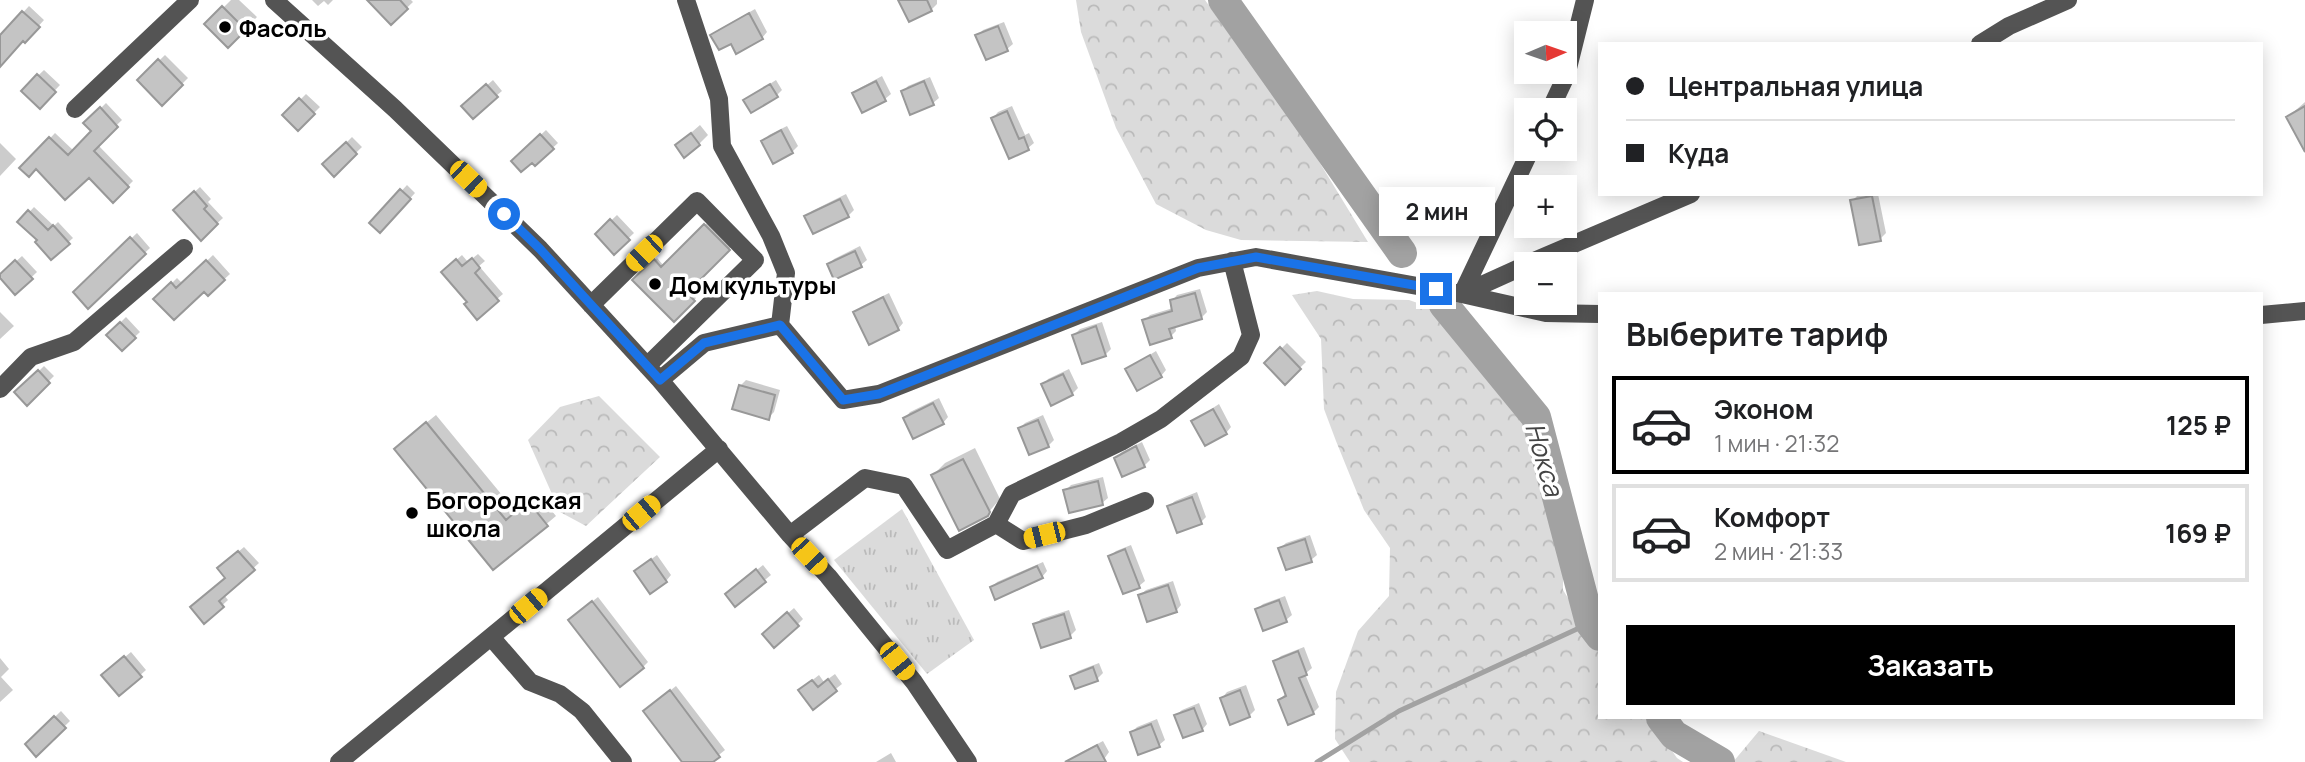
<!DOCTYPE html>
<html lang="ru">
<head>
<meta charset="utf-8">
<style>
  :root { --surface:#fff; --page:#f6f6f6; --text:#202124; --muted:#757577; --line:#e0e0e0; --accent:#000 }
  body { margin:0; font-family:Manrope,sans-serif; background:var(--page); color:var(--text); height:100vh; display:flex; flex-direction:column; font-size:26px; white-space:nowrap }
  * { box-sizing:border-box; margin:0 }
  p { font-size:23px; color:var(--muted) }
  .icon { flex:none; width:38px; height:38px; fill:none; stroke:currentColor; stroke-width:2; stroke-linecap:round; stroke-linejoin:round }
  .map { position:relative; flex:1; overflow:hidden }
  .panel { position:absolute; left:1598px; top:292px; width:665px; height:427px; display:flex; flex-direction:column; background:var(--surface); border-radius:0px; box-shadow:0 4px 18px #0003 }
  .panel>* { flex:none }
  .top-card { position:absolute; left:1598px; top:42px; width:665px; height:154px; border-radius:0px; box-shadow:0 4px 18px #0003; display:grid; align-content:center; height:154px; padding:0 28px; background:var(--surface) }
  .needle { width:46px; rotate:88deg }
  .tools { position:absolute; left:1514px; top:21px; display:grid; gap:14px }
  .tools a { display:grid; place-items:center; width:63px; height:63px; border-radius:0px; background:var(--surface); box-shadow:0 4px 18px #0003; font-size:35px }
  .end { position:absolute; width:32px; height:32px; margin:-16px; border:9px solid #1a73e8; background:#fff; box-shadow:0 0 0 4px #fff }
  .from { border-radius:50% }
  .bubble { position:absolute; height:49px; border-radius:0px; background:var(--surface); box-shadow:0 4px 18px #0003; font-size:23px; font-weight:700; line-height:49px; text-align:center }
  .car { position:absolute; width:21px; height:42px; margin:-21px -10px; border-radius:9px; box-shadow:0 0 5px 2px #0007; background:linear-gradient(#f5c518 24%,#345 0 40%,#f5c518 0 76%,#345 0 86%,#f5c518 0) }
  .top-card b { display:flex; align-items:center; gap:24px; height:66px; font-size:26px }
  .top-card b+b { border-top:2px solid var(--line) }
  .top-card i { width:18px; height:18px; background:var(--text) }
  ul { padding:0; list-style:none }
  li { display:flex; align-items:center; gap:21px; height:98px; margin:0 14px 10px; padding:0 14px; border:4px solid var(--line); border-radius:0px }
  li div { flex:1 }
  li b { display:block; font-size:26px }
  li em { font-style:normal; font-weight:700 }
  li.current { border-color:var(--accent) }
  li>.icon { width:63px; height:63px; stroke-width:1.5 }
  h2 { padding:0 28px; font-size:32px; line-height:84px }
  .action { display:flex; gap:14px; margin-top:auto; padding:14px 28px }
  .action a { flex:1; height:80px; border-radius:0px; background:var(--accent); color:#fff; font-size:28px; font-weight:700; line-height:80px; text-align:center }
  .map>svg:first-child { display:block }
  .grass { fill:url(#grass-tufts) }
  .forest { fill:url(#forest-crowns) }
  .shadow { fill:#0003 }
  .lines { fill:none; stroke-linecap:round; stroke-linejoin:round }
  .stream { stroke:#a2a2a2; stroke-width:5 }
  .river { stroke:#a2a2a2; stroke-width:30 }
  .building { fill:#c4c4c4; stroke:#989898; stroke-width:2 }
  .minor { stroke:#545454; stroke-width:18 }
  .route { stroke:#1a73e8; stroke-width:9 }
  .poi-dot { fill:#000; stroke:#fff; stroke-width:2.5 }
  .labels { text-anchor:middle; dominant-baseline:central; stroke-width:7; stroke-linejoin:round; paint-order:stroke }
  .poi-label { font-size:24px; font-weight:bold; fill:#000; stroke:#fff; text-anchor:start }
  .water-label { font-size:26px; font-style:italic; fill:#434343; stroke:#fff }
</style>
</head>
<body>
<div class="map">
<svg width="2305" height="762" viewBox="0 0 2305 762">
  <defs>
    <pattern id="grass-tufts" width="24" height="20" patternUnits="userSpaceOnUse" patternTransform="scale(1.75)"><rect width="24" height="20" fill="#dbdbdb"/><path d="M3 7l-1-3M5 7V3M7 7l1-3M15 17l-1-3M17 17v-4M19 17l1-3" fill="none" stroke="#bababa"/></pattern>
    <pattern id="forest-crowns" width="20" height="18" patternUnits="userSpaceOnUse" patternTransform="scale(1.75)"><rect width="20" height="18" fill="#dbdbdb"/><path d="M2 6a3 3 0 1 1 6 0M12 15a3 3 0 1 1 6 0" fill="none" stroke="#bababa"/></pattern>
  </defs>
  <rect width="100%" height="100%" fill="#fff"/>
  <path class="grass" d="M902,509L974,640L927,674L834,560Z"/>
  <path class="forest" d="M1076,0H1205L1312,150L1368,242L1241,240L1206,230L1156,204L1116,128L1081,32Z
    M1317,291L1353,299L1409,300L1432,308L1449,333L1521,417L1540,472L1563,559V590L1599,648L1600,718H1649L1677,758L1683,762H1350L1335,739L1336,692L1358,631L1389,596L1390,548L1364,510L1336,441L1324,409L1321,339L1292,295Z
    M599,396L660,457L586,526L560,512L528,440L560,407Z
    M1759,731L1846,762H1733Z"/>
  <path class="shadow" d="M231,0H239L257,17L228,46L207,24Z
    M312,0H333L328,5L324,1L318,6Z
    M375,0H411L413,2L391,23Z
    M900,0H937V4L931,10L910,20Z
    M29,6L44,20L25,41L23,39L0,66V38Z
    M755,9L767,32L762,38L712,35L718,30Z
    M1004,22L1013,44L1007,49L977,36L983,30Z
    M165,55L188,78L162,104L139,80Z
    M44,70L60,85L40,106L23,90Z
    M882,76L891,94L885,99L863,111L854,93L860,88Z
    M930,77L939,98L933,103L903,92L908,86Z
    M493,80L502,91L496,96L469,101Z
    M776,80L782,90L776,96L745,100Z
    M306,94L320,107L298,129L285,115Z
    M2305,102V148L2288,117Z
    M106,103L122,120L97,144L133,181L113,201L89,176L36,167L22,168L55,133L74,151L94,131L86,123Z
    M1012,106L1025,135L1029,133L1034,143L1028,148L993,118L998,112Z
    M700,125L708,135L699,144L677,145Z
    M787,126L798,146L792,152L763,141L769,135Z
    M546,130L558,143L535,164L532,160L513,161Z
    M352,137L362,147L334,174L325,164Z
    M0,143L16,159L0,176Z
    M407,185L415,193L380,231L372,223Z
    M200,187L211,199L208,202L223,218L201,238L175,210Z
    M846,194L854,210L848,216H807L812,211Z
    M1878,194L1886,233L1880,239L1852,201L1858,195Z
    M34,207L54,226L58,222L73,238L51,258L39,240L20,222Z
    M617,215L634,233L614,252L597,234Z
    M707,223L731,247L688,289L696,298L674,320L635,280L657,258L664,266Z
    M137,233L150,248L88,306L75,292Z
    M860,246L867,260L861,265L829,264L834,259Z
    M478,254L485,261L479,266L503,294L497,299L469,302L443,272L462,255L468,262Z
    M213,255L230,274L208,294L204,289L156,299L177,278L183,284Z
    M22,256L37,272L15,293L0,276Z
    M1200,289L1207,312L1201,318L1175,325L1176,331L1171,336L1144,321L1150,315L1173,308L1172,301L1177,295Z
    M889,293L903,323L898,329L855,312L861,307Z
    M0,312L14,326L0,339Z
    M126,317L140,332L122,349L108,335Z
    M1102,322L1111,349L1105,355L1074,335L1080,329Z
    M1287,343L1306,362L1285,382L1267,363Z
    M1156,351L1166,370L1161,376L1127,369Z
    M44,366L54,376L27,403L17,393Z
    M1069,369L1078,388L1072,394L1043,385L1048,379Z
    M746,380L780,390L774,412L768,418L740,386Z
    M939,398L948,417L943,423L905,418L910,412Z
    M1219,404L1231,427L1226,433L1193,421Z
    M436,415L516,512L538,494L556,516L494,568L405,440Z
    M1043,415L1054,440L1048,446L1020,428L1025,423Z
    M1142,442L1150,460L1144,466L1116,458L1122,452Z
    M975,448L1000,499L987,514L933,475L945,463Z
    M1103,477L1108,498L1102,503L1065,491L1071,485Z
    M1197,492L1206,517L1201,522L1169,506L1175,501Z
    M1310,535L1317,555L1311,560L1280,548L1286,543Z
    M1131,545L1145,581L1139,586L1110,556L1116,551Z
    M244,547L259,563L224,595L228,600L204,622L227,577L225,563Z
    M657,555L671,575L666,581L642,566Z
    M1043,562L1047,571L1042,577L992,587L997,582Z
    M763,565L771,575L735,604L733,589Z
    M1173,581L1181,605L1176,611L1140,595L1146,590Z
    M1285,596L1292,615L1286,620L1257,609L1263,604Z
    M598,597L648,662L643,667L575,615Z
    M794,608L803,619L798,624L770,629Z
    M1069,610L1076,630L1070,636L1035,625L1041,619Z
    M1304,647L1312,668L1305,674L1319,707L1313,713L1280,700L1285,694L1275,661L1281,656Z
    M131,652L146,670L119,694L109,670Z
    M0,658L9,669L1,677L13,690L0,702Z
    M1099,663L1103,673L1097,679L1072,676L1078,671Z
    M835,674L842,684L813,707L806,685L819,675L824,682Z
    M1246,685L1255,710L1249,716L1222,698L1227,692Z
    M676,686L725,750L710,762H684L651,706Z
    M1199,703L1207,724L1202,730L1176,715L1182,710Z
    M61,711L70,721L36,754L27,744Z
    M1157,719L1165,740L1159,745L1132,732L1137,727Z
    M1103,741L1109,752L1102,762H1076L1075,759L1080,753Z
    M891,753L896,762H876Z"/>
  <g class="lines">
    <path class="stream" d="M1317,762L1399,711L1590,623"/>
    <path class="river" d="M1223,0L1402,253
      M1444,305L1536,417L1590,623L1600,636
      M1661,718L1674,735L1720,762"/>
  </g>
  <path class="building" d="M367,0H400L408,9L391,25Z
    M898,0H927L932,11L909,22Z
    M222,6L246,30L228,48L204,24Z
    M22,11L40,27L25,43L23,41L0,67V35Z
    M749,13L763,39L736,54L731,44L719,50L710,35Z
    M998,26L1008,51L986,60L975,35Z
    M158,59L183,85L162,106L137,80Z
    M37,74L56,92L40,109L21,91Z
    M876,81L886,101L862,113L852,93Z
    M924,81L934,105L910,115L901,91Z
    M486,84L498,97L473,119L461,106Z
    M770,84L778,97L751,113L743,100Z
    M299,98L315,114L298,131L282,115Z
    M2305,106V152L2286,117Z
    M100,107L118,127L94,151L129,187L113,203L89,178L65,200L36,169L29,177L19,168L49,137L68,155L91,131L83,123Z
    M1007,111L1019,139L1024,137L1029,150L1009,159L991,118Z
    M781,130L793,153L773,164L761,141Z
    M691,133L700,145L684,158L675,145Z
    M540,134L554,149L535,166L532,163L521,172L511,161Z
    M346,142L357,154L334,177L322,164Z
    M400,189L411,199L380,233L369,223Z
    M194,191L207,206L204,209L218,224L201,241L173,210Z
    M1872,196L1881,241L1859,245L1850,200Z
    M840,199L849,217L813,234L804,216Z
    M28,210L48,230L53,225L70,244L51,260L35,242L37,240L17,222Z
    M610,219L630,240L614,255L595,234Z
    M704,224L730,250L687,293L695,301L674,322L632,280L654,259L661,267Z
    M130,237L146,254L88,309L73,292Z
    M855,251L862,267L834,280L827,264Z
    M472,258L480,268L475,273L499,301L477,320L464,304L467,302L441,272L456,259L462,266Z
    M15,260L33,279L15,295L0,278V274Z
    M206,260L225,280L208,296L204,292L174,320L153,299L171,282L176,288Z
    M1195,293L1202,319L1169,329L1172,338L1150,345L1142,320L1172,311L1170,300Z
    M883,297L899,330L869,345L853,312Z
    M120,322L136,338L122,351L106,335Z
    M1096,326L1106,356L1082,364L1072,335Z
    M1280,347L1301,369L1285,385L1264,363Z
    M1150,355L1162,377L1137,391L1125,369Z
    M38,370L50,383L27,406L14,392Z
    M1063,374L1073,395L1051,406L1041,384Z
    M739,385L775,395L769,420L732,409Z
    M933,403L944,424L913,439L903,418Z
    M1213,409L1227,434L1205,446L1191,421Z
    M1038,420L1049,447L1029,455L1018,428Z
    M426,422L506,520L528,501L548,526L493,570L394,449Z
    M1136,446L1145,467L1122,477L1114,458Z
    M963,459L990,512L988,516L959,531L931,475Z
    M1098,481L1103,505L1069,513L1063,490Z
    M1192,497L1202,524L1177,533L1167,506Z
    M1305,539L1312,562L1286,570L1278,548Z
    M1125,549L1140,588L1123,594L1108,556Z
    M238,551L255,570L219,601L224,607L204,624L190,607L225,578L217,568Z
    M651,559L667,582L650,594L634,571Z
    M1037,566L1043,578L995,600L990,587Z
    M756,569L766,582L735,607L725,594Z
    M1168,585L1177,612L1147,622L1138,595Z
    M1279,600L1287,622L1263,631L1255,609Z
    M592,601L644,668L620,687L568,620Z
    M787,612L799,626L774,648L762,634Z
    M1064,614L1071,638L1041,648L1033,624Z
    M1298,651L1307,675L1299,678L1314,714L1288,725L1278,700L1286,696L1273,661Z
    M124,656L142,677L119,696L101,675Z
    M1093,667L1098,681L1075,689L1070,676Z
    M828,679L837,691L813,710L798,690L812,680L818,687Z
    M670,690L720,757L713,762H682L643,711Z
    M1240,690L1250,717L1230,725L1220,698Z
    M1194,708L1203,731L1183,738L1174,715Z
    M54,716L66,728L36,757L25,744Z
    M1151,724L1160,747L1138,755L1130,732Z
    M1097,745L1106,762H1065Z"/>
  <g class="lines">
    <path class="minor" d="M274,0L395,109L540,249L660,380L790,535L828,576L914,682L968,762
      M686,0L719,99L722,146L771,236L786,273L780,325
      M1980,44L2009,26L2068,0
      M75,109L190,0
      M1550,110L1566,76L1585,0
      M1531,149L1462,294L1546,313L1600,314
      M1527,264L1691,194
      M591,305L697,201L755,260L647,366
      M2261,315L2305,311
      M660,380L704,343L780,325L843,400L879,394L1198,268L1256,257L1462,294L1526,265
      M0,389L31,357L74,342L184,248
      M996,524L1023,541L1086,525L1145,501
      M790,535L865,478L904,486L947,550L996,524L1012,494L1121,442L1161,419L1241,357L1251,335L1232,261
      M491,637L530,682L560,694L582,711L623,762
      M339,762L719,449"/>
  </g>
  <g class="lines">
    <path class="route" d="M504,214L540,249L660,380L704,343L780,325L843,400L879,394L1198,268L1256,257L1436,289"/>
  </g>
  <g class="poi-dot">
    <circle cx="225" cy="27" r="7"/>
    <circle cx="655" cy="284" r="7"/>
    <circle cx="412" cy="513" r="7"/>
  </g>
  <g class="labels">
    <g class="poi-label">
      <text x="239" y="27">Фасоль</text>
      <text x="669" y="284">Дом культуры</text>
      <text x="426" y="499">Богородская<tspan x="426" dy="28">школа</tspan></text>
    </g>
    <g class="water-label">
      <text transform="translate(1545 459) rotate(74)">Нокса</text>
    </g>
  </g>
</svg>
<div class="tools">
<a><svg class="needle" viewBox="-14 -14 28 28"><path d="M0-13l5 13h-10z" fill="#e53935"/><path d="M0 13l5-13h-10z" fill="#757577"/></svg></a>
<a><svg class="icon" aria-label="locate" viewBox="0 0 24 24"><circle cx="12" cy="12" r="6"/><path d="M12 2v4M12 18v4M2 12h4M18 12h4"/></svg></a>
<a>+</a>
<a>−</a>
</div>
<i class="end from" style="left:504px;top:214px"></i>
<i class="end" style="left:1436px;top:289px"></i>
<div class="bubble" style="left:1379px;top:187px;width:116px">2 мин</div>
<i class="car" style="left:468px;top:179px;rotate:134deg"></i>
<i class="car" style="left:644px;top:253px;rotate:226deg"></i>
<i class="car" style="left:641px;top:513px;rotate:50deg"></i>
<i class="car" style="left:1044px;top:535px;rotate:256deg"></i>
<i class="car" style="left:809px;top:556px;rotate:137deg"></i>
<i class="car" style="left:528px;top:606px;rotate:50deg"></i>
<i class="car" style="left:897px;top:661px;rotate:141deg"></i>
<div class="top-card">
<b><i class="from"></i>Центральная улица</b>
<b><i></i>Куда</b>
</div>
<section class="panel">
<h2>Выберите тариф</h2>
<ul>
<li class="current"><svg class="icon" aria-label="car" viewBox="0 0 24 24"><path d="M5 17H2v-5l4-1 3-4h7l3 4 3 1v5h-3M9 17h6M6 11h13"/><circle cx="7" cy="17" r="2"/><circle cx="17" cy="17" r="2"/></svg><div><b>Эконом</b><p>1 мин · 21:32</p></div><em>125 ₽</em></li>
<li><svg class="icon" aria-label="car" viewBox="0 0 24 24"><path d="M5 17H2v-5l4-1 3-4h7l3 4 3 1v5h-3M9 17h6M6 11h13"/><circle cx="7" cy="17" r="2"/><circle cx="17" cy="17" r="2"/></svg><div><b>Комфорт</b><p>2 мин · 21:33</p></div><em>169 ₽</em></li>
</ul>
<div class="action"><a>Заказать</a></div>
</section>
</div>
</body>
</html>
